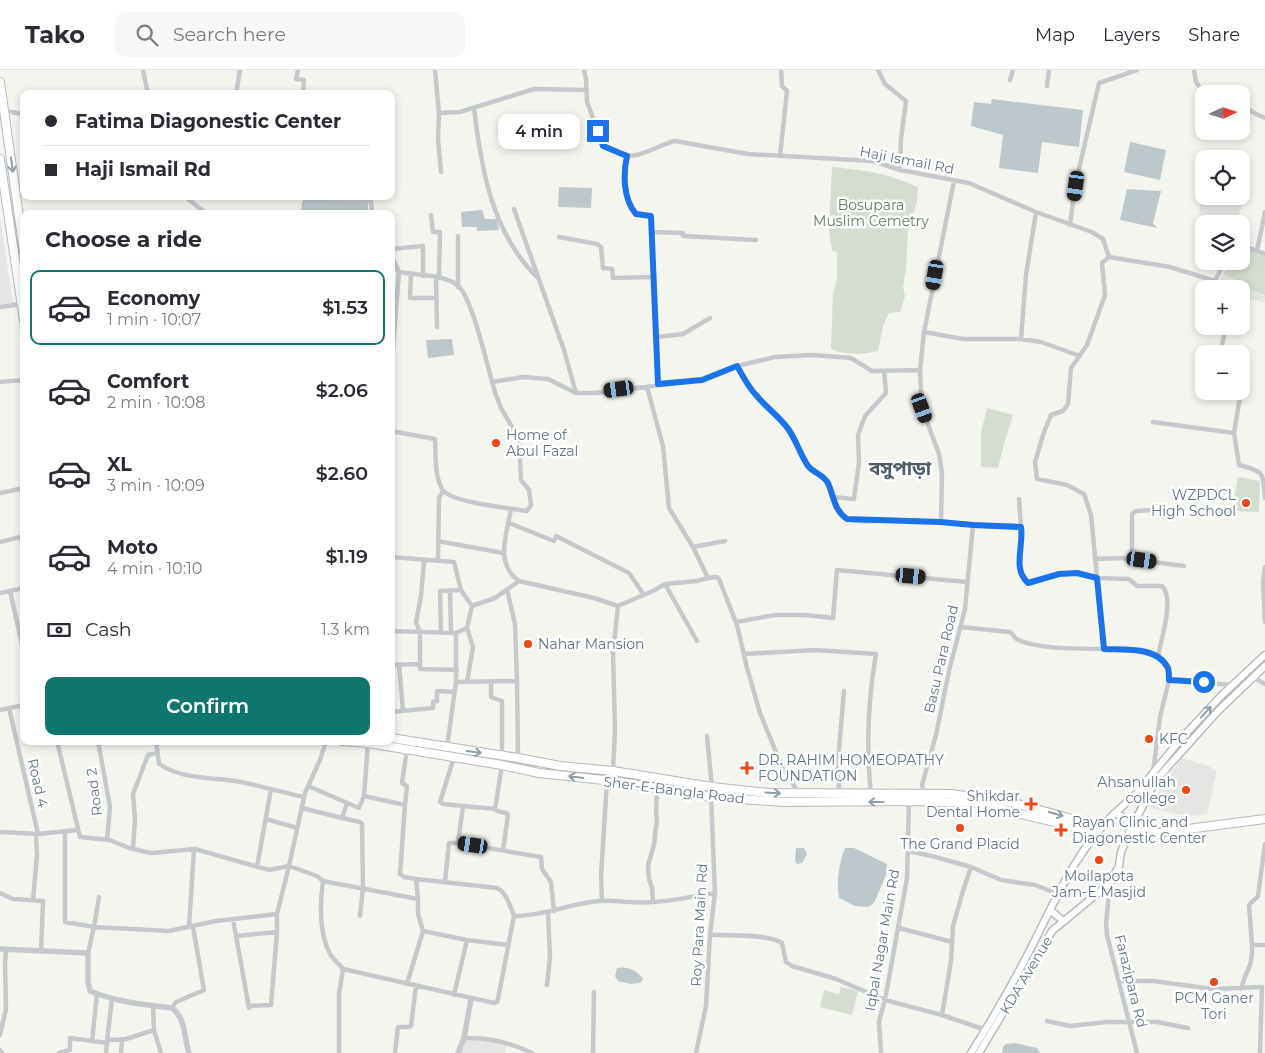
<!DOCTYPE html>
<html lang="en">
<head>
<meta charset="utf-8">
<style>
  :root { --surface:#fff; --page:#f7f7f7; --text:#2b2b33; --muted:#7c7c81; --line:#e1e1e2; --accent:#0f766e }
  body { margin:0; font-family:Montserrat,"Noto Sans Bengali",sans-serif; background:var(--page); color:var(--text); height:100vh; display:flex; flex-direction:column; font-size:19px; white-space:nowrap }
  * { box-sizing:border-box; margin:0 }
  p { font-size:16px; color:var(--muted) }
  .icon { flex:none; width:28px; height:28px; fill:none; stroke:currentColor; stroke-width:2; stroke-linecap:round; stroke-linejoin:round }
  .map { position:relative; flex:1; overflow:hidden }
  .side { position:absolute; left:20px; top:140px; width:375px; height:535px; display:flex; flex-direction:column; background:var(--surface); border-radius:10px; box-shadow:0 2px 8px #0003 }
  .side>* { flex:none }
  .guide { position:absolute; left:20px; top:20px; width:375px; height:110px; border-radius:10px; box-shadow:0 2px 8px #0003; display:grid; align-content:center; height:110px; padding:0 25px; background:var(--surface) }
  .needle { width:32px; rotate:86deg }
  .controls { position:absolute; left:1195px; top:15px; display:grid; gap:10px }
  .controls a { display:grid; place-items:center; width:55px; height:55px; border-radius:10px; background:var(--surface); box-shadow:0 2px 8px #0003; font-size:25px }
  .end { position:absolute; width:22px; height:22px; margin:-11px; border:6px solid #1a73e8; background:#fff; box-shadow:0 0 0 2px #fff }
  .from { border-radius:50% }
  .bubble { position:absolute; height:35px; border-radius:10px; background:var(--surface); box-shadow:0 2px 8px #0003; font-size:16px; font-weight:600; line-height:35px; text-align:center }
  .car { position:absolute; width:15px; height:30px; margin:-15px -8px; border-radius:6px; box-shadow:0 0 4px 1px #0007; background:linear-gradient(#222 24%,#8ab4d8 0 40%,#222 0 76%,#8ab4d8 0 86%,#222 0) }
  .guide b { display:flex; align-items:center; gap:18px; height:48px; font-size:19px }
  .guide b+b { border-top:1px solid var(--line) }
  .guide i { width:12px; height:12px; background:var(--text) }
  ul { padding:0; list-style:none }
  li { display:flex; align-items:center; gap:15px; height:75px; margin:0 10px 8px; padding:0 15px; border:2px solid transparent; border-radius:10px }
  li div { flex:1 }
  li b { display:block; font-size:19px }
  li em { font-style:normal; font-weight:600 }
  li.current { border-color:var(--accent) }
  li>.icon { width:45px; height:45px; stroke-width:1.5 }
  h2 { padding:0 25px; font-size:22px; line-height:60px }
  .pay { display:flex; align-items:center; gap:12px; height:55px; padding:0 25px; font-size:19px }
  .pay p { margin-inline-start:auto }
  .button { display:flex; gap:10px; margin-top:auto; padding:10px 25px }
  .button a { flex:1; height:58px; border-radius:10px; background:var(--accent); color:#fff; font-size:20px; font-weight:600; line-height:58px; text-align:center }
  header { display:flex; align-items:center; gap:30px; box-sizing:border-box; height:70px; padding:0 25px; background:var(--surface); border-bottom:1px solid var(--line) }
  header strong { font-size:24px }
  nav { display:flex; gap:28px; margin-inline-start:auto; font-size:18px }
  .search { width:350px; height:45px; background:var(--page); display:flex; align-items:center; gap:12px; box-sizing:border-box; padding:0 18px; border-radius:10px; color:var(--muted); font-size:19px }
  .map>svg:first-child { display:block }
  .built { fill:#e5e6e3 }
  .green { fill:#d5dcd0 }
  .water { fill:#bcc8cc }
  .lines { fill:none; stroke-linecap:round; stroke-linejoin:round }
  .secondary-casing { stroke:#b5bbbf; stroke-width:9 }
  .trunk-casing { stroke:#b5b9bc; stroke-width:10 }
  .minor { stroke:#c6c9cc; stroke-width:4.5 }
  .tertiary { stroke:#c6c9cc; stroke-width:5.5 }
  .secondary { stroke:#fff; stroke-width:6 }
  .trunk { stroke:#fff; stroke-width:8 }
  .oneway { stroke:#909ea8 }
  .route { stroke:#1a73e8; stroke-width:6 }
  .poi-dot { fill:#f14513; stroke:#fff; stroke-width:2 }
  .labels { text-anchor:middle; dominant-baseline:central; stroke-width:5; stroke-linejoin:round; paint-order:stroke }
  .street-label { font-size:14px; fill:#617483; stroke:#fff }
  .park-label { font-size:14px; fill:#657a60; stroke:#fff }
  .poi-label { font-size:14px; fill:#617483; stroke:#fff; text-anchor:start }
  .district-label { font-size:19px; font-weight:bold; fill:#4f5d68; stroke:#fff }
</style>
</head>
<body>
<header>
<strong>Tako</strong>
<div class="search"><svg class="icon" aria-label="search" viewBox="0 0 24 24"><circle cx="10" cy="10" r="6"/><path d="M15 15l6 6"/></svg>Search here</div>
<nav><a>Map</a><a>Layers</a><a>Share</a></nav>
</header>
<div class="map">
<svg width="1265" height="983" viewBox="0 0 1265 983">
  <rect width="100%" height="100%" fill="#f5f5f0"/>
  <path class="built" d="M1200,126L1242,135L1236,154H1204V171L1199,170Z
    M0,147L13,233L0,235Z
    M1265,187V233L1241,226V219L1220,211L1229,191H1241Z
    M1182,688L1208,696L1217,701L1207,744L1190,746L1175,744L1150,738L1163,714Z
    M465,969L492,972L507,976L505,983H461Z"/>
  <path class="green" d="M832,97C864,100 888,103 918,117L917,132L908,161L906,198L903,217L905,226L900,242L889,243L883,256L878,281C862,285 847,285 831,279L833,224L837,208V182L832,181L829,160Z
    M1241,177L1265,186V225L1238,215L1239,211L1224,205L1229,191H1241Z
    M987,338L1013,345L1004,374L998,398L981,397V363Z
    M1238,407L1260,411L1259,442L1232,441Z
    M841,917L858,921L852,945L820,937L824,920L839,924Z"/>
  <path class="water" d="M992,29L1083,40L1079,77L1042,72L1038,103L999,98L1003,65L971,56L974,32L991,34Z
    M568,44L571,65L554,68L550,47Z
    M1130,72L1166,80L1160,110L1124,102Z
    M559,117L592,118L591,138L558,137Z
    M1127,119L1161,121L1153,153L1157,158L1120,150Z
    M304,129L366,132L368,134V144H301L302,132Z
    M482,140L485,149H497L499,160L477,161V157H462L461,142Z
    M452,269L454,285L428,288L426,270Z
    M796,778H804L807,784L802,793L797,794L795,791Z
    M845,778H854L887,794L886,805L874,833L868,837L855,836L839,828C836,812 839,793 845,778Z
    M617,898C627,896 637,900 643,909L640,913L630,914L618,911L615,906Z
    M1015,973L1037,978L1040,983H1002L1003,977L1006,974Z"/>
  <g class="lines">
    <g class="secondary-casing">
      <path id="secondary" d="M1115,743L1136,724L1180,670L1222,625L1265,585
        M1050,840L1063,851
        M971,983C992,950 1012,915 1030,880C1054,833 1076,780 1115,743L1123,747L1132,757
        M979,983L1052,861L1110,813L1119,796L1121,782L1132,757L1156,710L1218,641L1265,596"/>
    </g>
    <g class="trunk-casing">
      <path id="trunk" d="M0,12L24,182
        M0,89L24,250
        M391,668L518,688L560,696L613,701L712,717L769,723L951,724L1014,733L1101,757
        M342,671L368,673L502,695L539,703L613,711L711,727L783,732L909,731L974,733L1097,762
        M1130,763H1157L1265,749"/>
    </g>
    <path class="minor" d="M143,0L148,24
      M298,0L296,9L304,10L303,24
      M435,0L439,43L438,69L441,102
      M584,0L586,9L587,32L603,75C610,78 618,83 625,85C639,89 660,74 675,71L748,84L873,91L900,100L969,113L1036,142L1092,162L1103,169L1109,187L1170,197L1215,211L1231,219
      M878,0L885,14L906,31L901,69L900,100
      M1194,0L1196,12L1201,19L1211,20L1225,24
      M1010,10L1013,0
      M1047,16L1049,0
      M236,24L240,0
      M1241,33L1252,42L1265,48
      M474,38C481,98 492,164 538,208
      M4,41L24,44
      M439,43L460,42L534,19L587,20
      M627,86C623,104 623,129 636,144L651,146L658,314
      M780,86L787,21L782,16L781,0
      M184,126L207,144
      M282,126L371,131L372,144
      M514,139L564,280L576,323
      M431,145L433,162H440L439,208
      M1070,155L1075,116L1099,13L1137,0
      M651,162L683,163V166L756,170
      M458,166V217
      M559,167L597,174L601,177L603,198L612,199L613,208L653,207
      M1241,175L1265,184
      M391,179L423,176V206
      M1257,181L1265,142
      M391,185L399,202C417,205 440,204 456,214C473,225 488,302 496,325L501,338L519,369L521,410L529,420L531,435L527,441C510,438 450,433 442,419C434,404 436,385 435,369L391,361
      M1109,187L1102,193L1105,225L1087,275L1071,298L1068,334L1063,341L1051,345L1044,362L1035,392L1037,409L1067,415L1084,424L1091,445L1104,579L1144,581L1158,586L1168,598L1169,610L1160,647L1153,703
      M411,204L410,228H437
      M436,207L437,257
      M1215,211L1225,191
      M0,237L21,234
      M1226,256L1222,275L1225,280L1231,284
      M924,262L963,269H1021L1041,272L1080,286
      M656,267L683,264L710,248
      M1021,269L1026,205L1036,142
      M391,279L393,278L399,202
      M1241,289L1245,296L1241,317
      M737,296L775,287L813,285L851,288L872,301L920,300
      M0,312L24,310
      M492,312L523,307L548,309L576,323H596L702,310L737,296C743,306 748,317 756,325C767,338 780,348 790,361C798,373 801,387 810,398C815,404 823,405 827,412C834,424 832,442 846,448C857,454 882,450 895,450C937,451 979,456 1021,457C1024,476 1012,499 1029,513L1059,504L1077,503L1097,508L1129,509L1137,516H1162C1175,528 1161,570 1158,586
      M647,317L663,376L669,438L693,477L708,508L717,507L719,509L737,555L747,598L760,643L783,699L799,723
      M1241,321L1234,363L1239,395C1264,402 1263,401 1265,428
      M1153,352L1234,363
      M0,423L24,418
      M832,427L854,429L859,392L858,365L865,346L886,323L884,301
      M1019,429L1021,457
      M513,439H511C507,464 494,493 519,511L594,528L618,536
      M941,452L942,403L939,384L922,338L920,300L924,262L954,111
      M509,453L554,471L556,466L629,503L644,525
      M438,471L503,483
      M0,472L24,466
      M693,477L725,471
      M391,487L454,492L461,520L472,536
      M1095,489L1122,488L1184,496
      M1132,489V444L1136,441L1168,439
      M438,490L439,428L443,421
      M424,491L421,526L416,552L420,562V599L457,600
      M1265,497L1263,511L1265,552
      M665,514L697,571
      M507,520L515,554L517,611
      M10,521L24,583
      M450,521L451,563
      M0,523L24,518
      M736,552L775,545H805L833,548L837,500L967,512
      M960,557L1010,562C1013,564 1014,568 1018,570C1038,579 1081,579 1104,579
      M467,558L473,577L467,612
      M391,561L456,563
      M441,563L440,521L461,520
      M744,584L815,580L876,584C868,630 866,677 871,724
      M391,595L420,594
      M399,595L403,640
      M1253,607L1265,614
      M1169,610L1232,615
      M456,612L517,611L518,688
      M491,613V627L502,631V685
      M9,638L38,764
      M0,640L24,635
      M391,642L433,638V632L437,631V621L454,622
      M707,666L712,717
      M57,671L80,767L110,770L129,778L151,783L195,779L269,800L289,796L317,806L323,811C320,833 319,863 330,884C333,889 339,894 343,899L339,924V983
      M98,671L110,737L107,770
      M156,671L159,694C181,709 209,707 235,711C258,715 281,722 304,727
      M368,673L364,726L405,735L400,804L404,807L416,809
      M447,677L456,612V563L467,558L472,536L495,528L519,511
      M613,701L615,660L613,583L618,536L655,520L665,514L697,511L708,508
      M308,716L359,738L364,726
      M840,724L837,703L844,621
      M925,725L922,715L936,665L949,601L965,539L973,455
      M405,735L407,716L402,713L407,679
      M463,736L495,739L502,695
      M302,738L342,748L347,733
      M495,739L497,741L506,743L508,745L503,780
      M342,748L360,752L362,754L363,818L360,846
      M266,749L297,758
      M65,761V852L94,857L99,827
      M0,762L38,764L78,760
      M458,773L541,787L542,799L551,812L554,841
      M133,778L135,749L133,724L148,685L157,683
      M908,781L932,786L971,797L1001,810L1035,815L1058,824
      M257,797L271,719
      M323,811L418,829L416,809L497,818C507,823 510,836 514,846
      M445,812L449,773H458L463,736L443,734L440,732L454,687
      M1110,813L1106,854L1107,865L1137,983
      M0,823L13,829L43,831L41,881
      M33,830L37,785L36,764
      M602,831L601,806L607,711
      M653,832L652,818L649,809L648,795L654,775L657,748L656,744L657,718
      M233,849L249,938
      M189,857L194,779
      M899,858L952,872
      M423,861L467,870L454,925
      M710,865C727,865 768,864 782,873L786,892L792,896L836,909L885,930L942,945L986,960
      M236,866L277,862
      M467,870L508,875
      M1252,875L1249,835L1258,826L1265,774
      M88,883L94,857L169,861L216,851L277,844L289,796L305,723L320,690L326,671
      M343,899L494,933L497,932L498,929L514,846C544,846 571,833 600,831C618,830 636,834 654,832C674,831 694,826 715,823
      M1120,911H1153L1213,919L1262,917L1260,983
      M407,914L423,861L418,844V829
      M547,915L550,887L548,842
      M1241,919C1246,899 1253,898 1252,875H1265
      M248,936L271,935L277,862V844
      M172,938L176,932L204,920L193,857
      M942,945L951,891L953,856L963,821L971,797
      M1047,951L1070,956L1107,952H1157L1188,958
      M154,960L161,983
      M0,965L6,939L5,893L6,880
      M464,968C487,967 511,973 532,983
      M107,970L126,969L154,960L153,936
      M92,971L97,924
      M107,971L112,928
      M0,980L2,983
      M59,983L70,980V968L107,973L106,983
      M121,983L122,969
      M395,983L398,957H409L411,956L416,916
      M593,983L594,922
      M696,983L706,936L710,865L715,823L711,727
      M881,983L879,951L885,930L907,808L909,731"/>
    <path class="tertiary" d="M0,879L88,883V912L90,921C116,932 145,935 172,938C186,948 184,968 189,983
      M458,983L464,968L471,929"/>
    <use href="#secondary" class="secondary"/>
    <use href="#trunk" class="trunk"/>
  </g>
  <defs><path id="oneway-shaft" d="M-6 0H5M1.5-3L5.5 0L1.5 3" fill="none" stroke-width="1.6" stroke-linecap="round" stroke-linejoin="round" transform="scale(1.25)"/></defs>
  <g class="oneway">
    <use href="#oneway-shaft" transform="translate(12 95) rotate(82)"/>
    <use href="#oneway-shaft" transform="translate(1206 642) rotate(-47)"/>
    <use href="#oneway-shaft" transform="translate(474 682) rotate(8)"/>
    <use href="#oneway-shaft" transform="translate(576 707) rotate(-173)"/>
    <use href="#oneway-shaft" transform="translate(773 723) rotate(3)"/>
    <use href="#oneway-shaft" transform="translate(876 732) rotate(180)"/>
    <use href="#oneway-shaft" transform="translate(1056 744) rotate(16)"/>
  </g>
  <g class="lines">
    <path class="route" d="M598,61L603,76L627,86C623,104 623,129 636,144L651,146L658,314L702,310L737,296C743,306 748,317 756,325C765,336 777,345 786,356C796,368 799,383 808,396C814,403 824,405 828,413C834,427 834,440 847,449L940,452L973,455L1021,457C1024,476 1012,499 1028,513L1059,504L1077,503L1097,508L1104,579C1124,580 1157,576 1168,598C1169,601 1169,607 1169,610L1204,612"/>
  </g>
  <g class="poi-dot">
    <circle cx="496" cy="373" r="5"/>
    <circle cx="1246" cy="433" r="5"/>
    <circle cx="528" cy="574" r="5"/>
    <circle cx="1149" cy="669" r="5"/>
    <path d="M744.5 690.5h5v5h5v5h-5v5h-5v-5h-5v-5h5z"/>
    <circle cx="1186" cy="720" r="5"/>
    <path d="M1028.5 726.5h5v5h5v5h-5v5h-5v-5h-5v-5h5z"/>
    <circle cx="960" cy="758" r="5"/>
    <path d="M1058.5 752.5h5v5h5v5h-5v5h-5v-5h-5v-5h5z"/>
    <circle cx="1099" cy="790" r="5"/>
    <circle cx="1214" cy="912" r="5"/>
  </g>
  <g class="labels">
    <g class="street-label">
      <text transform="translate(907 90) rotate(11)">Haji Ismail Rd</text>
      <text transform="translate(941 589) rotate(-77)">Basu Para Road</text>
      <text transform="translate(38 713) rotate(77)">Road 4</text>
      <text transform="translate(674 720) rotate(7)">Sher-E-Bangla Road</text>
      <text transform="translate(94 722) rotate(-97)">Road 2</text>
      <text transform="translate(699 855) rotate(-87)">Roy Para Main Rd</text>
      <text transform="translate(882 870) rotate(-80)">Iqbal Nagar Main Rd</text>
      <text transform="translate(1026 905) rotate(-59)">KDA Avenue</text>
      <text transform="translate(1131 911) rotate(76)">Farazipara Rd</text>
    </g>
    <g class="park-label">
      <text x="871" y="135">Bosupara<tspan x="871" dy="16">Muslim Cemetry</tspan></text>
    </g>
    <g class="poi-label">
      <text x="506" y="365">Home of<tspan x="506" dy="16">Abul Fazal</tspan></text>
      <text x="1236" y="425" text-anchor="end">WZPDCL<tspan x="1236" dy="16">High School</tspan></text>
      <text x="538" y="574">Nahar Mansion</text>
      <text x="1159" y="669">KFC</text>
      <text x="758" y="690">DR. RAHIM HOMEOPATHY<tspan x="758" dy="16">FOUNDATION</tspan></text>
      <text x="1176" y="712" text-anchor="end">Ahsanullah<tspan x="1176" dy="16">college</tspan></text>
      <text x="1020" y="726" text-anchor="end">Shikdar<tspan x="1020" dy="16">Dental Home</tspan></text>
      <text x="1072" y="752">Rayan Clinic and<tspan x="1072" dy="16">Diagonestic Center</tspan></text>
      <text x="960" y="774" text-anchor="middle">The Grand Placid</text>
      <text x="1099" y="806" text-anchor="middle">Moilapota<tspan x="1099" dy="16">Jam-E Masjid</tspan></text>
      <text x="1214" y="928" text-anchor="middle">PCM Ganer<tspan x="1214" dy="16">Tori</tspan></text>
    </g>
    <g class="district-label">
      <text x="900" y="398">বসুপাড়া</text>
    </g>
  </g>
</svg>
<div class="controls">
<a><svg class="needle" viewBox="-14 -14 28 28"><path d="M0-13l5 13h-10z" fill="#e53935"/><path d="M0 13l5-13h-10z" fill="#7c7c81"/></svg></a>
<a><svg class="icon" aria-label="locate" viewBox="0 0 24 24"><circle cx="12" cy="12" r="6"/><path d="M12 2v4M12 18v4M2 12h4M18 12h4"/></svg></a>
<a><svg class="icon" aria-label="layers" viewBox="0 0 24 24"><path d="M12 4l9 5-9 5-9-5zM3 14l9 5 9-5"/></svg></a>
<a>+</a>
<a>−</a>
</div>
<i class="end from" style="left:1204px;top:612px"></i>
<i class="end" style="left:598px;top:61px"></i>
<div class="bubble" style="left:498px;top:44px;width:82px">4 min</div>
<i class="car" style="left:1076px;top:116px;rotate:188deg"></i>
<i class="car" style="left:935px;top:205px;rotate:190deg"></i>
<i class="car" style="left:619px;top:319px;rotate:262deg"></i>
<i class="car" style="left:922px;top:338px;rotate:160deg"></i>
<i class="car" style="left:1142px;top:490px;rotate:98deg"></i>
<i class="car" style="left:911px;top:506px;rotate:95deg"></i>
<i class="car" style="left:473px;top:775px;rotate:279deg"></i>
<div class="guide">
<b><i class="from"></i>Fatima Diagonestic Center</b>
<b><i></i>Haji Ismail Rd</b>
</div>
<section class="side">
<h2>Choose a ride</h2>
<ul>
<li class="current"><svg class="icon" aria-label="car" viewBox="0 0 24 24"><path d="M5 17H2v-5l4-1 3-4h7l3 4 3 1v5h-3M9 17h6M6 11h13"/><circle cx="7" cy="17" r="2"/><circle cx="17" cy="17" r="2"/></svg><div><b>Economy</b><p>1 min · 10:07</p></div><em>$1.53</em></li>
<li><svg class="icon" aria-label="car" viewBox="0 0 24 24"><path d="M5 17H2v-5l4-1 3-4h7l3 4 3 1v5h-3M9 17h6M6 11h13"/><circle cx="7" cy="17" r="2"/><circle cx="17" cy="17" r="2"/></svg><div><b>Comfort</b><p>2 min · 10:08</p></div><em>$2.06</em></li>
<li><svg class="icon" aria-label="car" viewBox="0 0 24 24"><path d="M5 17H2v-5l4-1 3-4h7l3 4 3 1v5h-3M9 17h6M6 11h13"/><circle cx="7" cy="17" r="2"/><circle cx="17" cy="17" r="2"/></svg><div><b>XL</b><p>3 min · 10:09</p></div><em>$2.60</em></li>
<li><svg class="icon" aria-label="car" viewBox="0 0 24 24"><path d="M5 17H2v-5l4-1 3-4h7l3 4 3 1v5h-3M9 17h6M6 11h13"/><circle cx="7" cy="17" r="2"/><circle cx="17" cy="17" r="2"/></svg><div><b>Moto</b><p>4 min · 10:10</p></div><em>$1.19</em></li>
</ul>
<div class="pay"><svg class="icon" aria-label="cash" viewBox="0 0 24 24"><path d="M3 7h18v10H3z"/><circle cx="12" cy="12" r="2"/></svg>Cash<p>1.3 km</p></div>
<div class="button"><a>Confirm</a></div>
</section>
</div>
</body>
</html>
